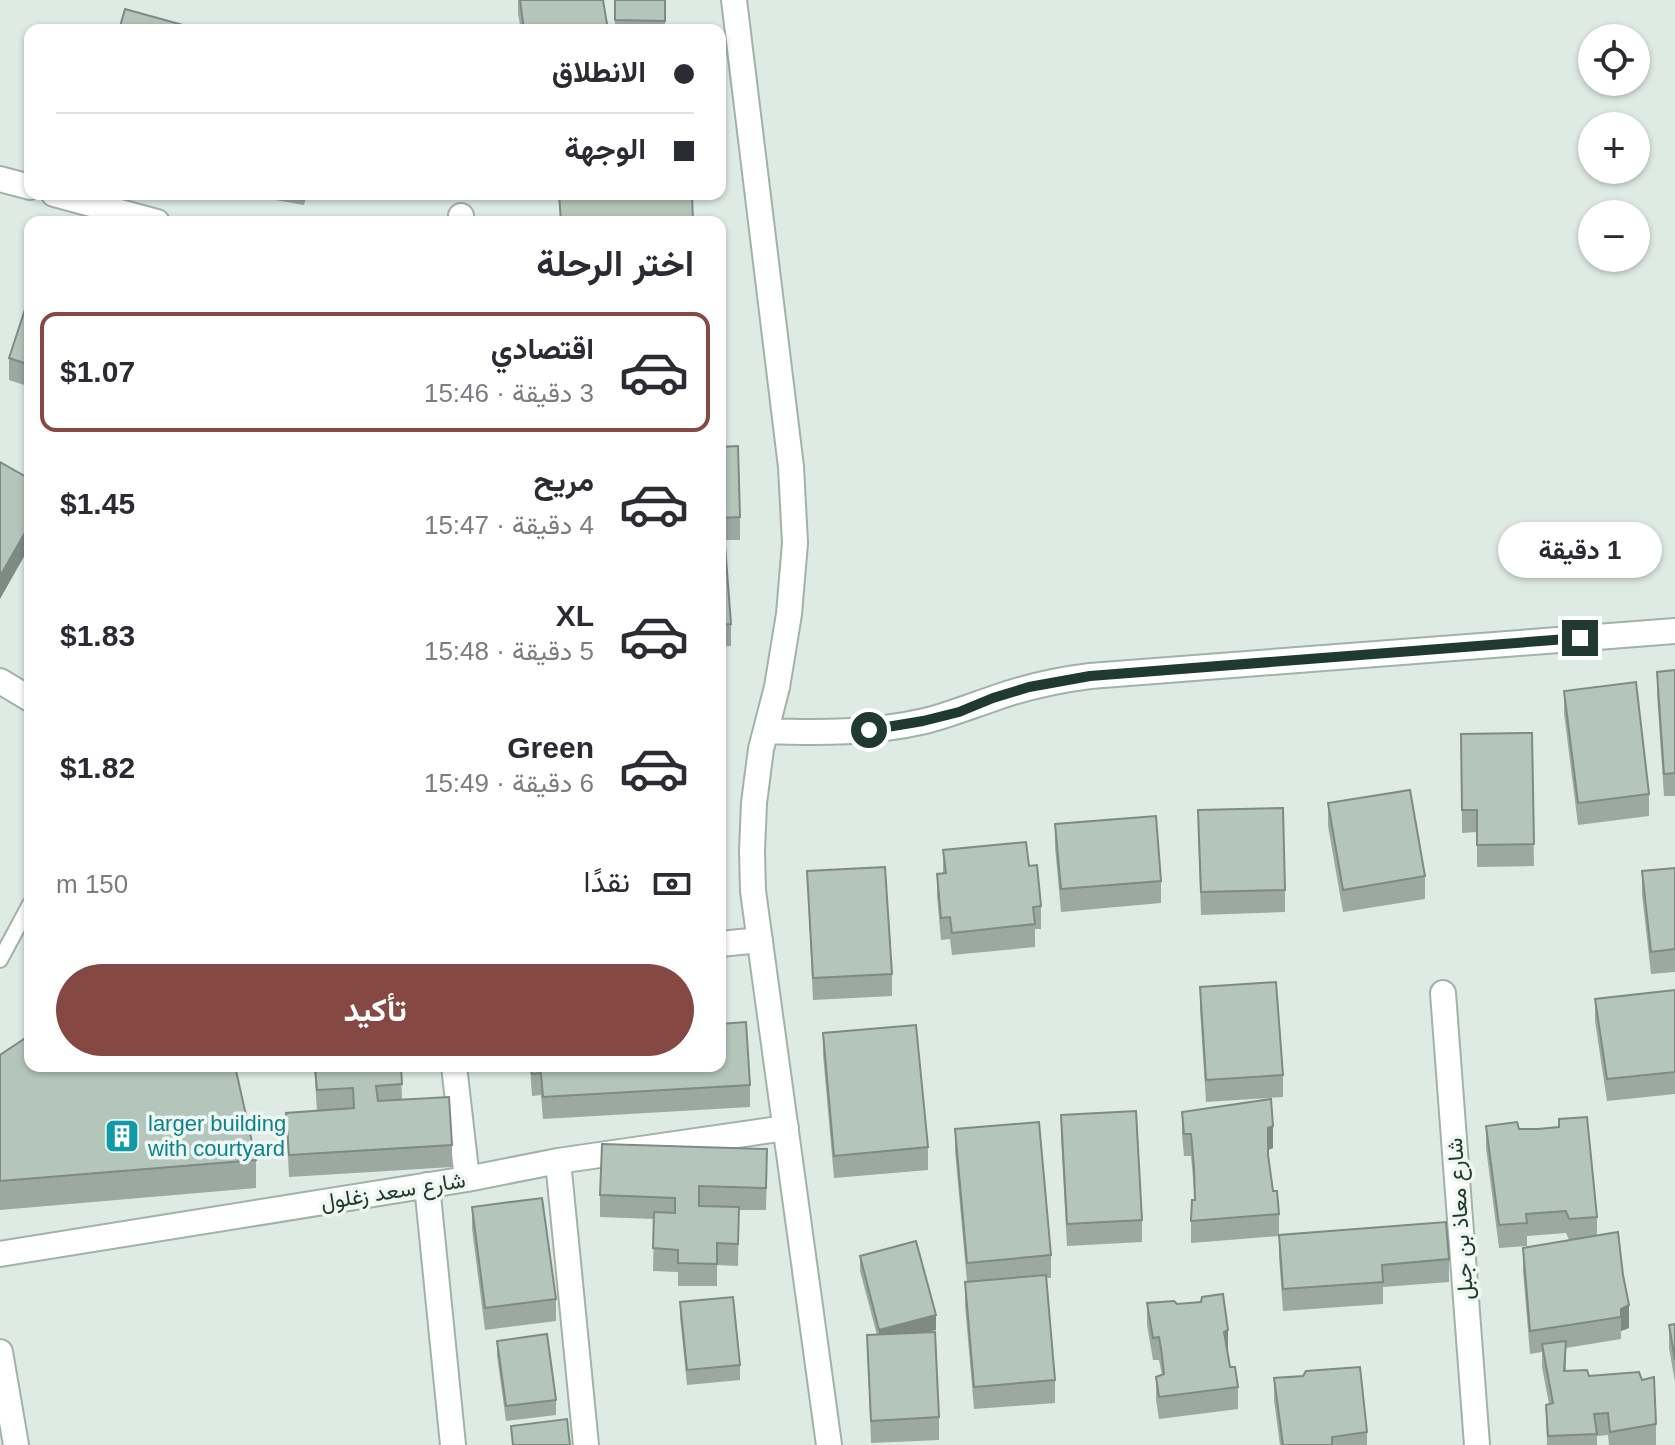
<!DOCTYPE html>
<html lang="ar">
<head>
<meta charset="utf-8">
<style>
  :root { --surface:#fff; --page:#f2f2f3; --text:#2b2b33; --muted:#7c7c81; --line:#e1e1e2; --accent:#854842 }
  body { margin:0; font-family:Helvetica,Vazirmatn,sans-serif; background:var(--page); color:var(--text); direction:rtl; height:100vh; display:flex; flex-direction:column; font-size:30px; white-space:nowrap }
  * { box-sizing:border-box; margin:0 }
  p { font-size:26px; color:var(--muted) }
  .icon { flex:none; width:44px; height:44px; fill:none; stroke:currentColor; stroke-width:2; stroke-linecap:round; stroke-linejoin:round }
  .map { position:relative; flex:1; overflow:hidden; direction:ltr }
  .sheet { position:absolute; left:24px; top:216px; width:702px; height:856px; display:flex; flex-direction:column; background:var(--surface); border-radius:16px; box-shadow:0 2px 6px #0004; direction:rtl }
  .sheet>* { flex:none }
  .top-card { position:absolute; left:24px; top:24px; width:702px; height:176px; border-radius:16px; box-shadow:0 2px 6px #0004; direction:rtl; display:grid; align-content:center; height:176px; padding:0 32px; background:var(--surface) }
  .fabs { position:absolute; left:1578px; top:24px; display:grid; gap:16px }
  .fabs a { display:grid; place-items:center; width:72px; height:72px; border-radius:50%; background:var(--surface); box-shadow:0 2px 6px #0004; font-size:40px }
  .end { position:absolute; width:36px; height:36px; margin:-18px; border:10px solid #203a30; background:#fff; box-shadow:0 0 0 4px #fff }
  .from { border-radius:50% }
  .bubble { position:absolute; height:56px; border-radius:28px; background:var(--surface); box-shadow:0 2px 6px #0004; font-size:26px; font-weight:700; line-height:56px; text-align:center; direction:rtl }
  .top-card b { display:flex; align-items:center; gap:28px; height:76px; font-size:30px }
  .top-card b+b { border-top:2px solid var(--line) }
  .top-card i { width:20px; height:20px; background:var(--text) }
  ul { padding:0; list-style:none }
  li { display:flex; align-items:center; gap:24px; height:120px; margin:0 16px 12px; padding:0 16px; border:4px solid transparent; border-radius:16px }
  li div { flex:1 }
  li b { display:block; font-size:30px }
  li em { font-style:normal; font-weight:700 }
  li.current { border-color:var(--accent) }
  li>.icon { width:72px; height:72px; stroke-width:1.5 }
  h2 { padding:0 32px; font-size:36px; line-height:96px }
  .pay { display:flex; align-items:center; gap:20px; height:88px; padding:0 32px; font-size:30px }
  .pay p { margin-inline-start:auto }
  .cta { display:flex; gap:16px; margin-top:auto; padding:16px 32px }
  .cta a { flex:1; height:92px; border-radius:48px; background:var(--accent); color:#fff; font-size:32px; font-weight:700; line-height:92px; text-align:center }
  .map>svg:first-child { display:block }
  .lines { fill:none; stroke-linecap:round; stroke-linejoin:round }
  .lane-casing { stroke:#a1b2aa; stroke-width:18 }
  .street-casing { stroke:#a1b2aa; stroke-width:28 }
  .lane { stroke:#fff; stroke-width:14 }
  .street { stroke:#fff; stroke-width:24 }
  .wall { fill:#9ba9a2 }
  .shaded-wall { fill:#7e8a84 }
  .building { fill:#b4c5bc; stroke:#7e8a84; stroke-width:2 }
  .route { stroke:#203a30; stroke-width:10 }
  .labels { text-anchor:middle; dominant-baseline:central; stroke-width:7; stroke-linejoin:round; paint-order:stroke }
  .culture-label { font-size:22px; fill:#0d838f; stroke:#eef7f2; text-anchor:start }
  .street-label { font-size:22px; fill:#203a30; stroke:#eef7f2 }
</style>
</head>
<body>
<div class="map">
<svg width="1675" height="1445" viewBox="0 0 1675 1445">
  <rect width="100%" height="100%" fill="#deeae4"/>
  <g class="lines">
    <g class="lane-casing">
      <path id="lane" d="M0,960L30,904"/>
    </g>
    <g class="street-casing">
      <path id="street" d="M734,0L791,467L795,543L789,614L777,687L761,749L754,803L752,851L753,891L829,1445
        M0,179L30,187
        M54,194L157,222
        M461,216V222
        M0,681L30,699
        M766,731C820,733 873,733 925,721C949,715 971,706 995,698C1026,687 1058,680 1090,676L1675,631
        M720,944L760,940
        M1443,993L1477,1445
        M454,1066L467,1179
        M558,1161L586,1445
        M427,1185L453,1445
        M0,1254L467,1179L558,1161L786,1128
        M0,1352L16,1445"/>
    </g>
    <use href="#lane" class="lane"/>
    <use href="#street" class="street"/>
  </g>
  <path class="wall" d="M518,0H603L608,30H521L518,14Z
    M615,0H665V30H615Z
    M241,194H307L304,205Z
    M30,294V387L9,380V358Z
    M720,447L740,517V540H724L731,624V646L720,647Z
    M1675,670V796H1664L1657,694V672Z
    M1564,691L1649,794V816L1578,825L1564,713Z
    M1532,733L1534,866L1477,867V832L1462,833L1461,734Z
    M1328,803L1425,876V899L1343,912L1328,826Z
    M1055,824L1161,881V903L1061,912L1055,847Z
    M1198,832L1285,890V912L1201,915Z
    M943,850L1029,866L1041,906V929H1035V947L952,955L950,939L941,940L937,896V874L943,873Z
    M1675,868V972L1651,974L1642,894V871Z
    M807,871L892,974V996L813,1000Z
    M1200,987L1283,1075V1097L1206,1102L1200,1009Z
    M1675,990V1094L1607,1101L1595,1021V999Z
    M823,1033L928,1147V1170L834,1178L823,1055Z
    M0,1055L256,1160V1188L0,1210Z
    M314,1066H401L402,1100L452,1145V1167L289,1177L286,1113L317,1111Z
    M530,1066H720L750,1085V1107L543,1119L541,1095L532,1096Z
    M1182,1112L1273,1148L1268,1150L1273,1191L1279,1214V1236L1191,1243V1221L1194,1200V1190L1191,1156H1184L1182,1134Z
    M1061,1115L1142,1220V1242L1067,1246L1061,1137Z
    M1486,1126L1519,1129L1597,1217V1235L1629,1328L1621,1331V1339L1566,1348V1371L1589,1376L1656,1424V1445H1609L1608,1435L1597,1436V1445H1547L1546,1405L1549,1404L1542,1367V1352L1530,1354L1523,1271V1248L1569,1240L1566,1233L1527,1236V1246L1499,1248L1486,1148Z
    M955,1129L1051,1255V1278H1046L1055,1380V1403L974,1409L965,1305V1282H967L955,1151Z
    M767,1171L766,1210H739L738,1266L717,1265V1286H678V1272L653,1271L654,1219L600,1217V1195Z
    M472,1207L556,1299V1321L485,1330L472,1229Z
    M1279,1235L1449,1259V1282L1383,1287V1304L1283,1311L1279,1257Z
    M860,1256L936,1330L926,1332L939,1417V1440L871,1443L867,1335H877L860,1271Z
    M680,1302L740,1365V1380L687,1385L680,1317Z
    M1147,1303L1228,1353L1230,1367L1238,1387V1409L1159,1419L1156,1400V1377L1162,1375L1159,1360H1153L1147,1325Z
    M1675,1324V1382L1669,1348V1325Z
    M497,1341L556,1400V1415L506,1421L497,1356Z
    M1274,1378L1367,1432V1445H1280L1274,1400Z"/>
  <path class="shaded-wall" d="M30,524V546L0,599V576Z
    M1273,1126V1148L1268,1150V1128Z
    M1629,1305V1328L1621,1331V1309Z
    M936,1315V1330L879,1345V1330Z
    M1228,1330V1353L1224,1355V1332Z"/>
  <path class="building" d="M520,0H603L608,30H524Z
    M615,0H665V21L615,20Z
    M125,9L201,30H119Z
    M559,194H692L693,222H561Z
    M30,294V365L9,358Z
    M738,446L740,517L720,518V447Z
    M0,462L30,479V524L0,576Z
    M720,532H724L731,624L720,625Z
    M1675,670V773L1664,774L1657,672Z
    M1636,682L1649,794L1578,803L1564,691Z
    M1532,733L1534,844L1477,845V810H1462L1461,734Z
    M1410,790L1425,876L1343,890L1328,803Z
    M1283,808L1285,890L1201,892L1198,810Z
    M1156,816L1161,881L1061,889L1055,824Z
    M1026,842L1029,866L1037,865L1041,906L1033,907L1035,924L952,933L950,917L941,918L937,874L946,873L943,850Z
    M885,867L892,974L813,978L807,871Z
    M1675,868V949L1651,952L1642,871Z
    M1276,982L1283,1075L1206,1080L1200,987Z
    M1675,990V1072L1607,1079L1595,999Z
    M746,1022L750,1085L543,1097L541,1073L532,1074L531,1066H720V1024Z
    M916,1025L928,1147L834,1156L823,1033Z
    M30,1035V1066H235L256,1160L0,1181V1055Z
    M315,1066H401L402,1084L376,1086L378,1101L449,1097L452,1145L289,1155L286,1113L354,1108L353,1088L317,1090Z
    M1271,1099L1273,1126L1268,1128V1155L1273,1191H1277L1279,1214L1191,1221L1192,1200H1195L1194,1168L1191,1134H1184L1182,1112Z
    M1136,1111L1142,1220L1067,1224L1061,1115Z
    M1587,1117L1597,1217L1569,1219L1566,1211L1526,1214L1527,1223L1499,1225L1486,1126L1517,1122L1519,1129H1538L1559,1127V1119Z
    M1039,1122L1051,1255L967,1263L955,1129Z
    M602,1144L767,1149L766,1188L699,1186V1206L739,1207L738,1244L717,1243V1264L678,1263V1250L653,1248L654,1212L675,1213V1198L600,1195Z
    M542,1198L556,1299L485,1308L472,1207Z
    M1446,1222L1449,1259L1382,1265L1383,1282L1283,1289L1279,1235Z
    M1618,1232L1623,1275L1629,1305L1621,1309V1317L1530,1331L1523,1248Z
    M916,1241L936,1315L879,1330L860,1256Z
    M1046,1275L1055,1380L974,1387L965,1282Z
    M1223,1294L1228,1330L1224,1332L1230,1367H1235L1238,1387L1159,1397L1156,1377L1164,1374L1162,1355L1159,1337L1153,1338L1147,1303L1174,1301L1177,1304L1201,1302L1202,1297Z
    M733,1297L740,1365L687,1370L680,1302Z
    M1675,1324V1360L1669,1325Z
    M935,1332L939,1417L871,1421L867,1335Z
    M547,1334L556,1400L506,1406L497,1341Z
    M1566,1341L1564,1371L1587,1370L1589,1376L1639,1372L1642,1380L1654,1377L1656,1424L1610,1432L1608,1413L1594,1414L1597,1434L1548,1436L1546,1405L1553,1403L1542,1344Z
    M1360,1367L1367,1432L1332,1437V1445H1283L1274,1378L1303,1376L1306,1371Z
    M567,1419L570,1445H513L511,1426Z"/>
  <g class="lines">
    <path class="route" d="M869,730L923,721L959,712L993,698L1029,687L1090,676L1580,638"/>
  </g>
  <defs>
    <g id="building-square" transform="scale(1.8)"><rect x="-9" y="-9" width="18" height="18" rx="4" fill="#0f9aa8" stroke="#eef7f2"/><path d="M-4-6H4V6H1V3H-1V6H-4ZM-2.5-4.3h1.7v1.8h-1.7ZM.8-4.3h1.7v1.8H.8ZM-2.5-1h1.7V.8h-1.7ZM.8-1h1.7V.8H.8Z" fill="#fff"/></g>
  </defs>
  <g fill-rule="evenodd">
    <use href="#building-square" x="122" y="1136"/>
  </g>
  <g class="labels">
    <g class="culture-label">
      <text x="148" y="1123">larger building<tspan x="148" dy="25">with courtyard</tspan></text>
    </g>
    <g class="street-label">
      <text transform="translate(393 1191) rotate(-9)">شارع سعد زغلول</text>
      <text transform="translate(1460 1219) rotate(-94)">شارع معاذ بن جبل</text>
    </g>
  </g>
</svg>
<div class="fabs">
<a><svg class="icon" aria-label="locate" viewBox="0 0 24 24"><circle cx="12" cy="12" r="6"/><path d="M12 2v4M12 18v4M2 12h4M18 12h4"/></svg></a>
<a>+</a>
<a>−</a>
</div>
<i class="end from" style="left:869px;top:730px"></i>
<i class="end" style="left:1580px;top:638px"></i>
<div class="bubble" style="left:1498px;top:522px;width:164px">1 دقيقة</div>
<div class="top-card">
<b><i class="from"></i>الانطلاق</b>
<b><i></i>الوجهة</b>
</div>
<section class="sheet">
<h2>اختر الرحلة</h2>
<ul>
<li class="current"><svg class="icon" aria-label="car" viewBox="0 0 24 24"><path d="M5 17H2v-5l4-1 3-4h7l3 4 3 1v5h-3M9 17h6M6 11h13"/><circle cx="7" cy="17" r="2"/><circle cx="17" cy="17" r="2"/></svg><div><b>اقتصادي</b><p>3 دقيقة · 15:46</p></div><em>$1.07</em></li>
<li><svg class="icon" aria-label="car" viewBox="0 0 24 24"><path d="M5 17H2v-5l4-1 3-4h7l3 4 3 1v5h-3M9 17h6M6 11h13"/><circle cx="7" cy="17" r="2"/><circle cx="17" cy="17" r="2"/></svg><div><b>مريح</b><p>4 دقيقة · 15:47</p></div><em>$1.45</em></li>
<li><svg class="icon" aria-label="car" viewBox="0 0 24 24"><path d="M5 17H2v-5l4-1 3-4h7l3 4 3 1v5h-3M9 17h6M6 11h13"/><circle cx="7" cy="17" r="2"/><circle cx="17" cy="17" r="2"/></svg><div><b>XL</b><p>5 دقيقة · 15:48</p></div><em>$1.83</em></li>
<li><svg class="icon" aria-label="car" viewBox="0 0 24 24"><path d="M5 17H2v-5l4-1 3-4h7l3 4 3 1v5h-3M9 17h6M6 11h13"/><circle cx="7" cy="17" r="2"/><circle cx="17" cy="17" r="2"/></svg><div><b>Green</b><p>6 دقيقة · 15:49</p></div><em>$1.82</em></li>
</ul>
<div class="pay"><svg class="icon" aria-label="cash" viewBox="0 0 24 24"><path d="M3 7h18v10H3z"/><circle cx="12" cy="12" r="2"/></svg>نقدًا<p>150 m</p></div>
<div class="cta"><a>تأكيد</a></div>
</section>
</div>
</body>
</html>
